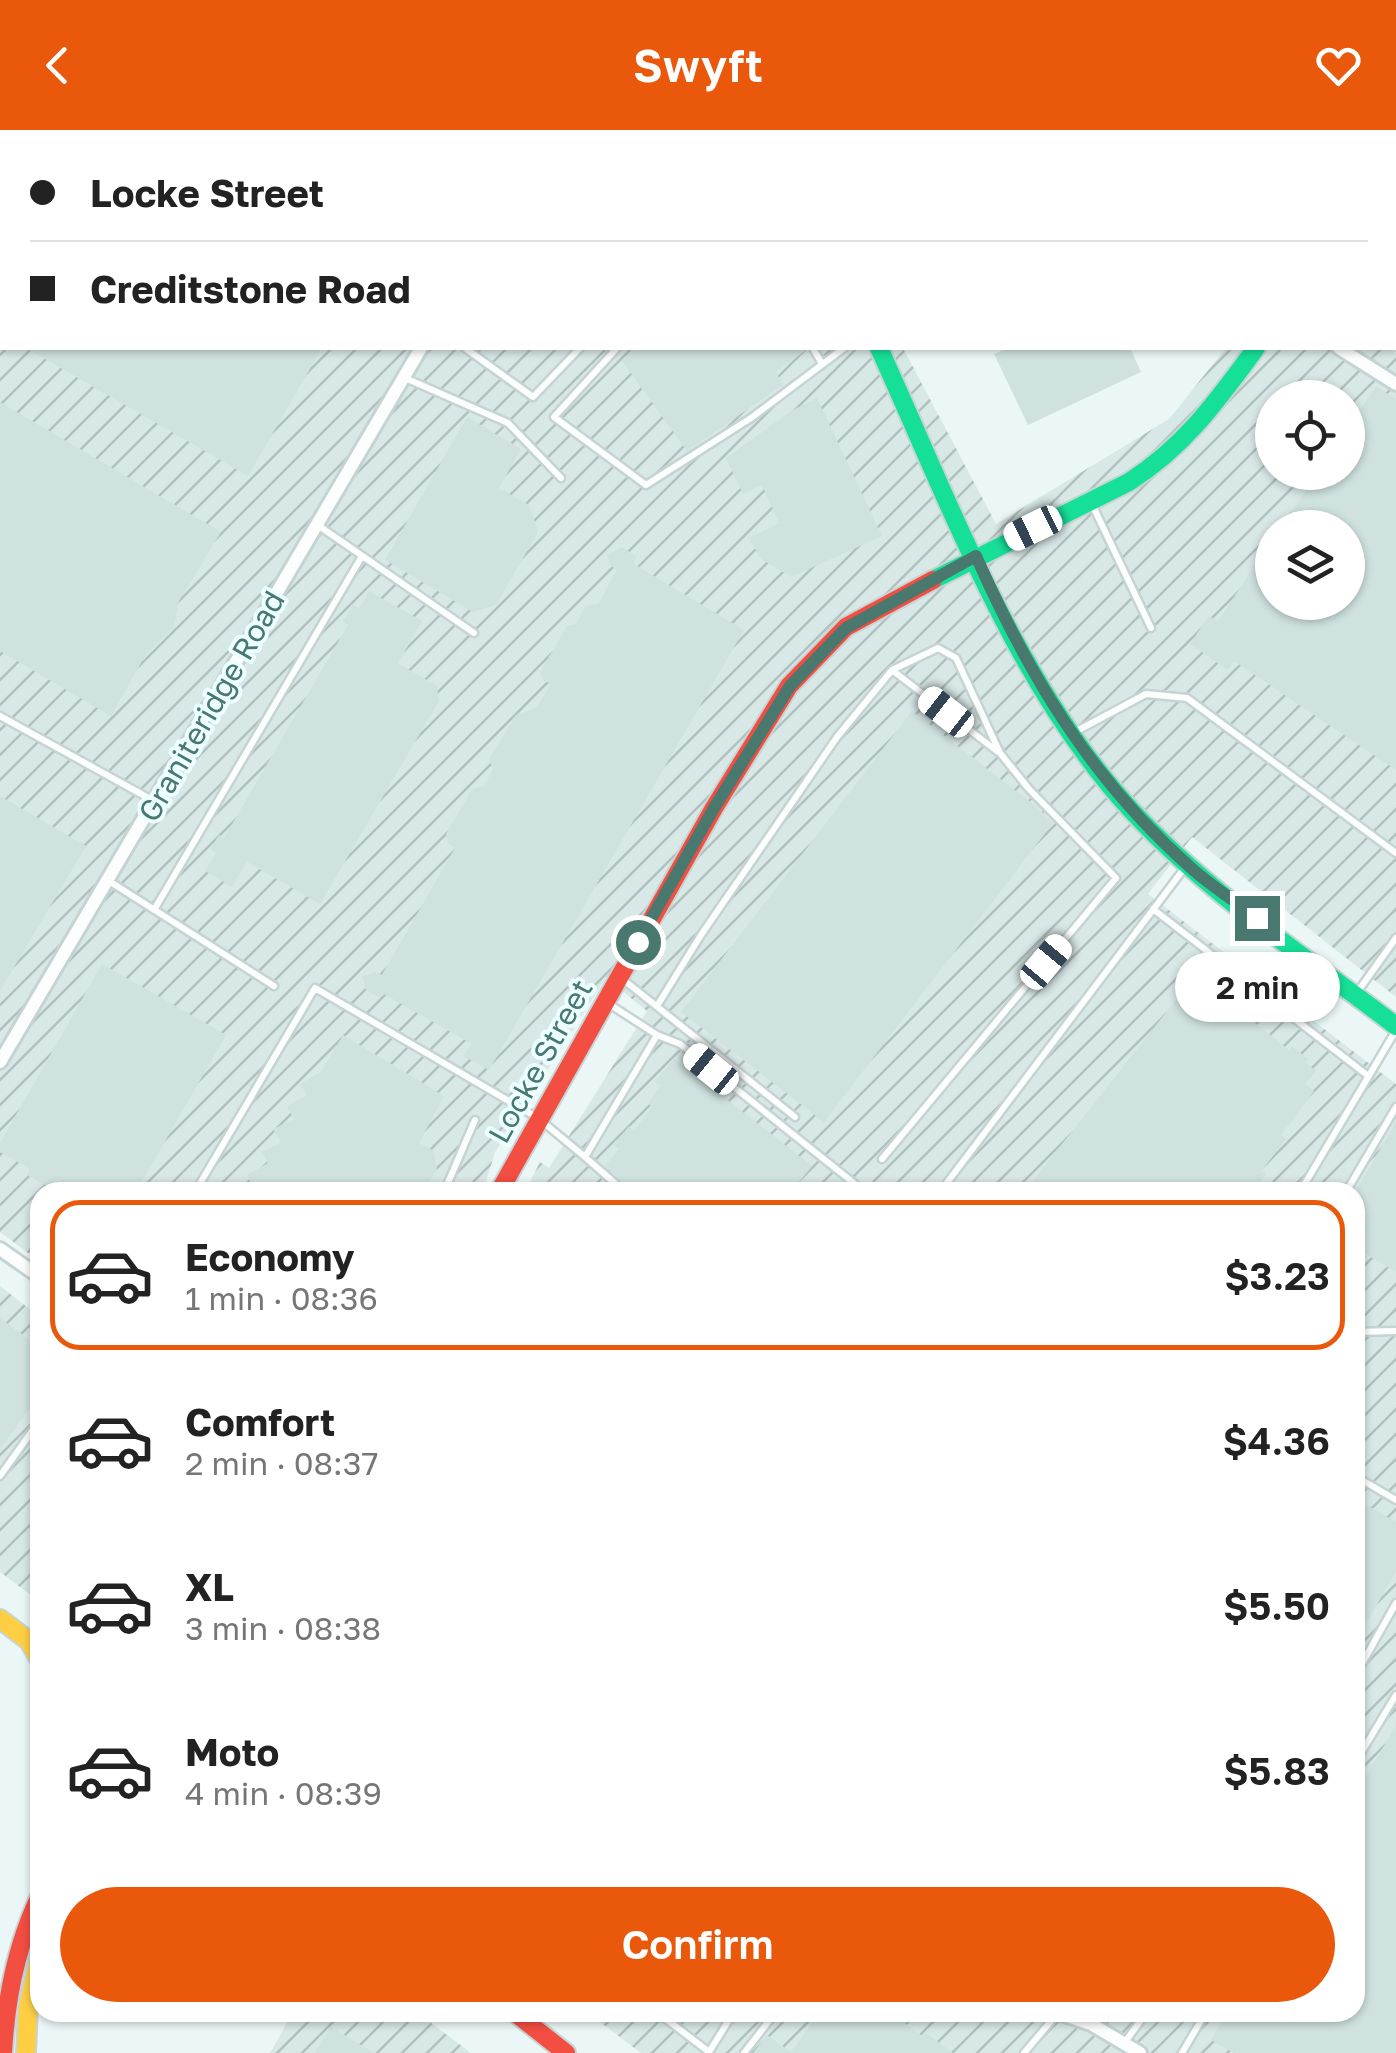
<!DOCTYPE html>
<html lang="en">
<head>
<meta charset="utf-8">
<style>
  :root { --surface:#fff; --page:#f6f6f6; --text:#222; --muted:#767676; --line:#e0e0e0; --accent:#ea580c }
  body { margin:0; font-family:"Golos Text",sans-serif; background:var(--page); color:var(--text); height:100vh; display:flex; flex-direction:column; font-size:38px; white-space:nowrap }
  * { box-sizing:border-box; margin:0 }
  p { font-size:32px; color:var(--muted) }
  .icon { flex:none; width:55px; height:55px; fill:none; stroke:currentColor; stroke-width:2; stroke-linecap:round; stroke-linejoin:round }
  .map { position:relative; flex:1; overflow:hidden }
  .details { position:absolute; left:30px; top:1052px; width:1335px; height:840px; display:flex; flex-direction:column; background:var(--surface); border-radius:30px; box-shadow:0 2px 8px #0004 }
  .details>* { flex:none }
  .guide { position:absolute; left:0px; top:0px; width:1398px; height:220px; box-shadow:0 2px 8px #0004; display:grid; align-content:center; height:220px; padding:0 30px; background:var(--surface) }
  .fabs { position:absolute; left:1255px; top:250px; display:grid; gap:20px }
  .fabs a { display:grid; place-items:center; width:110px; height:110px; border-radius:50%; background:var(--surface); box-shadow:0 2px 8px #0004; font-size:50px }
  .end { position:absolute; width:45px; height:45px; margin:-22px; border:12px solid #49786f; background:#fff; box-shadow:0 0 0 5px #fff }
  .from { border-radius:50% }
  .bubble { position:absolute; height:70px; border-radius:35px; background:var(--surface); box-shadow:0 2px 8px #0004; font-size:32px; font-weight:600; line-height:70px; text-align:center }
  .car { position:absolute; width:30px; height:60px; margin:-30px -15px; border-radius:12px; box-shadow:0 0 8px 2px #0007; background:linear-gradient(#fff 24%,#345 0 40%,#fff 0 76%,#345 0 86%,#fff 0) }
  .guide b { display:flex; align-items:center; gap:35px; height:95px; font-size:38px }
  .guide b+b { border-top:2px solid var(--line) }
  .guide i { width:25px; height:25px; background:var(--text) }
  ul { padding:18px 0 0; list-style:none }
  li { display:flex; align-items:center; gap:30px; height:150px; margin:0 20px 15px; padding:0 10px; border:5px solid transparent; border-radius:30px }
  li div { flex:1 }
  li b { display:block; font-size:38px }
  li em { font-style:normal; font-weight:600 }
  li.selected { border-color:var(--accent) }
  li>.icon { width:90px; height:90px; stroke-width:1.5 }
  .action { display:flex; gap:20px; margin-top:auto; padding:20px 30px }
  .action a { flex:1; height:115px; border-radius:60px; background:var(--accent); color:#fff; font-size:40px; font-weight:600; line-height:115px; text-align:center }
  header { display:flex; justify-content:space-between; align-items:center; height:130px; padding:0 30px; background:var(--accent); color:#fff; font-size:45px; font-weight:600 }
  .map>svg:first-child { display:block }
  .industrial { fill:url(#industrial-furrows); fill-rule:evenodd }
  .building { fill:#cfe2e0 }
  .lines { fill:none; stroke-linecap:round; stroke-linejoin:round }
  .lane-casing { stroke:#c5d4d3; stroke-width:11 }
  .street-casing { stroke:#c5d4d3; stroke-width:18 }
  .fast-casing { stroke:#c6d5d4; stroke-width:22 }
  .slow-casing { stroke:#c6d5d4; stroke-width:22 }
  .jam-casing { stroke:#c6d5d4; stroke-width:22 }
  .lane { stroke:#fcfefe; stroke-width:6 }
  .street { stroke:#fcfefe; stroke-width:12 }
  .fast { stroke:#16e098; stroke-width:18 }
  .slow { stroke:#ffcf43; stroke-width:18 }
  .jam { stroke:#f24e42; stroke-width:18 }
  .route { stroke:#49786f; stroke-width:12 }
  .labels { text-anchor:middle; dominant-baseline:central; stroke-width:8; stroke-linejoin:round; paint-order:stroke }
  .street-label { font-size:30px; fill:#49786f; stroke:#ecfeff }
</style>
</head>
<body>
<header><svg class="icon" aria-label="back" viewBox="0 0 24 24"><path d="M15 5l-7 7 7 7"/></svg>Swyft<svg class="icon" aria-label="heart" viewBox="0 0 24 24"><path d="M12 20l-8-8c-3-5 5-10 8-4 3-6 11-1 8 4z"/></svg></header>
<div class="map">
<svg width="1396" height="1923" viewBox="0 0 1396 1923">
  <defs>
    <pattern id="industrial-furrows" width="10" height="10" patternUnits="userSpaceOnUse" patternTransform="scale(2.5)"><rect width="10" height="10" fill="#d8e8e7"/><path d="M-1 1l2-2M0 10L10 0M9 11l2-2" fill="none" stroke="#b1c1bf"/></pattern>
  </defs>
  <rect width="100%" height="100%" fill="#ebf7f7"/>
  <path class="industrial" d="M0,0H843L2,2V218H903L996,394L1169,289L1226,218H1395L1396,207V867L1192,707L1148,764L1396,954V1923H641L588,1883L1355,1882V1062H525L540,1032L549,1038L647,881L606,848L495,1022L483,1062H40V1132L0,1102ZM1272,268H1348V342H1272ZM1272,398H1348V472H1272Z
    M0,1156L40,1187V1472L0,1442Z
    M293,1882L418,1883L471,1923H270Z"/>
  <path class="building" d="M26,218H322L248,346Z
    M634,218H806V220L776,242L783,255L687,321L622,231Z
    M1008,218H1130L1141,242L1028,295L994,224Z
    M1376,256L1396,269V640L1234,531L1228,540L1190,514L1209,486L1218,491L1272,410V472H1348V398H1281L1318,342H1348V298Z
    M817,268L882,406L791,447L761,429L749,408L779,393L762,355L743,364L726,328L793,280Z
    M0,272L221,402L179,471L174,497L146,524L111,586L0,521Z
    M467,287L521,319L499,358L529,375L538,402L496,475L473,482L385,430Z
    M622,417L637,427L634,434L744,500L489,940L463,926L472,914L382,863L380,868L366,860L362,846L376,842L382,845L455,718L448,713L446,704L472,659L484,656L493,639L489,629L516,585L536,578L551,554L543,550L540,542L567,496L576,494L585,476L598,474L617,440L610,435L608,425Z
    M369,461L422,491L398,533L437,556L439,571L320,774L247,732L232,757L205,741L216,723L210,720L219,705L224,708L348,495L343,492L353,475L359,479Z
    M912,581L1037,677L1053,693L824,992L681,882Z
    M0,666L86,716L0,861Z
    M102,834L226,905L136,1062H58L27,1045L30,1039L0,1022V1013Z
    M1195,846L1289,920L1292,916L1308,929L1305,932L1316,941L1305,954L1314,961L1281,1005L1286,1009L1262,1040L1266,1044L1254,1060L1249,1056L1243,1062H1024Z
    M343,905L444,966L419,1013L433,1020L437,1039L424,1062H256L247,1045L268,1033L262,1022L281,1012L273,999L294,989L287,977L307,965L300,954L321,942Z
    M674,928L812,1036L791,1062H632L605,1036L619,1019L614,1015L629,996L634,1000L652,977L648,973L661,956L655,952Z
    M1396,992V1142L1355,1118V1062Z
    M0,1188L40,1218V1265L0,1319Z
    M1355,1368L1396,1392V1442L1355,1512Z
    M1396,1595V1923H1234L1211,1910L1227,1882H1355V1665Z
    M820,1882H890L922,1906L925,1902L953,1923H753L767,1905L791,1922Z
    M331,1897L374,1923H315Z"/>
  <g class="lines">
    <g class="lane-casing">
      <path id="lane" d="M689,0L690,2
        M1231,0L1232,2
        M1367,0L1368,2
        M794,2L798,0
        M1395,82L1396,85
        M1395,123H1396
        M465,218L533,267L580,218
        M617,218L554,287L646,355L751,288L844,218
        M813,218L822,234
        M405,248L508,293L561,348
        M1091,372L1151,498
        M319,396L474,503
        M892,540L998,622
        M0,586L152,670
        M1073,603L1146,564L1187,568L1396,723
        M109,751L274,856
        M1153,779L1367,945
        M154,780L362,426
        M620,847L795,987
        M1356,864L1396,808
        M657,876L701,805L837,607L892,540L938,518L956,528L1000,623L1029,659L1116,748L882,1029
        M657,905L680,914L865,1062
        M585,1027L625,1062
        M195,1062L315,858L538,988L585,1027L657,905L606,872
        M444,1062L475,990
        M940,1062L1186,736
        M1300,1062L1396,900
        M1346,1062L1396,977
        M1355,1202L1396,1201
        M0,1346L40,1290
        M1355,1346L1396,1370
        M1355,1546L1396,1473
        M1355,1633L1396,1565
        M657,1882L709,1922L734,1882
        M1125,1912L1147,1882
        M744,1923L776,1882
        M1024,1923L1057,1884
        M1182,1923L1206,1882"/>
    </g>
    <g class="street-casing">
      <path id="street" d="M556,2L558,0
        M1339,218L1396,254
        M0,932L421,218
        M0,1119L40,1147
        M1056,1882L1091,1894L1140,1923"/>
    </g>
    <g class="fast-casing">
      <path id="fast" d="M770,0L771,2
        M879,218C949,371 1017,557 1132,681C1209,764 1307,828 1396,896
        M933,450L1129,352C1185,316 1217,271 1256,218"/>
    </g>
    <g class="slow-casing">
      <path id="slow" d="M0,1489L29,1511L40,1530
        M26,1923L28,1878L40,1826"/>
    </g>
    <g class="jam-casing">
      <path id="jam" d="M499,1062L714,678L789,556L846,497L933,450
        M514,1882L566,1923
        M3,1923C6,1868 16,1816 40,1766"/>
    </g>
    <use href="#lane" class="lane"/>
    <use href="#street" class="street"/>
    <use href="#fast" class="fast"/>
    <use href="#slow" class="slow"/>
    <use href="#jam" class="jam"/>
  </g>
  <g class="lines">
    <path class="route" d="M638,812L714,678L790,556L846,498L976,426C1029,546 1091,649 1190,737C1211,756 1235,771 1257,788"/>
  </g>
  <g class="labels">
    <g class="street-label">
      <text transform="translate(211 576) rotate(-60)">Graniteridge Road</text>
      <text transform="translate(540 931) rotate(-61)">Locke Street</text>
    </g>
  </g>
</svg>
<div class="fabs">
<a><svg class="icon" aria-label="locate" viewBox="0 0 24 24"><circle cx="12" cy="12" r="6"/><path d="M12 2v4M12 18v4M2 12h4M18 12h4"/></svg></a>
<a><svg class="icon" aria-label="layers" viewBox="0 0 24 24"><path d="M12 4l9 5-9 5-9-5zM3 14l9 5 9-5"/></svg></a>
</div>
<i class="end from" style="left:638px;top:812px"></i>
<i class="end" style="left:1257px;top:788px"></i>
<div class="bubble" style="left:1175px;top:822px;width:165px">2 min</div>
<i class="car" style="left:1033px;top:398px;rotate:244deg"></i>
<i class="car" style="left:946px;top:582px;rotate:308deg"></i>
<i class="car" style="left:1046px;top:832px;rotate:40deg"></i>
<i class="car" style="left:711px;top:939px;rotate:309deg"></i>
<div class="guide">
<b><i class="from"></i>Locke Street</b>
<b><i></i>Creditstone Road</b>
</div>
<section class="details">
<ul>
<li class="selected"><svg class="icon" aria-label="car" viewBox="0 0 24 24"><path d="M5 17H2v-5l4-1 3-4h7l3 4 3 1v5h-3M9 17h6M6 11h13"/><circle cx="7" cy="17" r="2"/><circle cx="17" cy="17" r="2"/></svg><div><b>Economy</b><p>1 min · 08:36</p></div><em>$3.23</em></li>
<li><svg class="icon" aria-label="car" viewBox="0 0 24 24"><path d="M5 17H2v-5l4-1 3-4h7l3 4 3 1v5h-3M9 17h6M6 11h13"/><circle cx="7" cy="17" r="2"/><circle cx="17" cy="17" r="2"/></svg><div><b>Comfort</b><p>2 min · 08:37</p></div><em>$4.36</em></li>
<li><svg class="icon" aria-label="car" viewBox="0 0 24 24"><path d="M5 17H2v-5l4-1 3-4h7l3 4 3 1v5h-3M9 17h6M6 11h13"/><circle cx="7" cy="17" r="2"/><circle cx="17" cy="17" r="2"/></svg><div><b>XL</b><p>3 min · 08:38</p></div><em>$5.50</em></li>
<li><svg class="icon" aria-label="car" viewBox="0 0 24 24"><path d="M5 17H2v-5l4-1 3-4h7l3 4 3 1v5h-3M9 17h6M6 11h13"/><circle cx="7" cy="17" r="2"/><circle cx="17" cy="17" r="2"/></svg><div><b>Moto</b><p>4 min · 08:39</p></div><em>$5.83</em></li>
</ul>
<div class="action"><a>Confirm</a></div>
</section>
</div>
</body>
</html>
